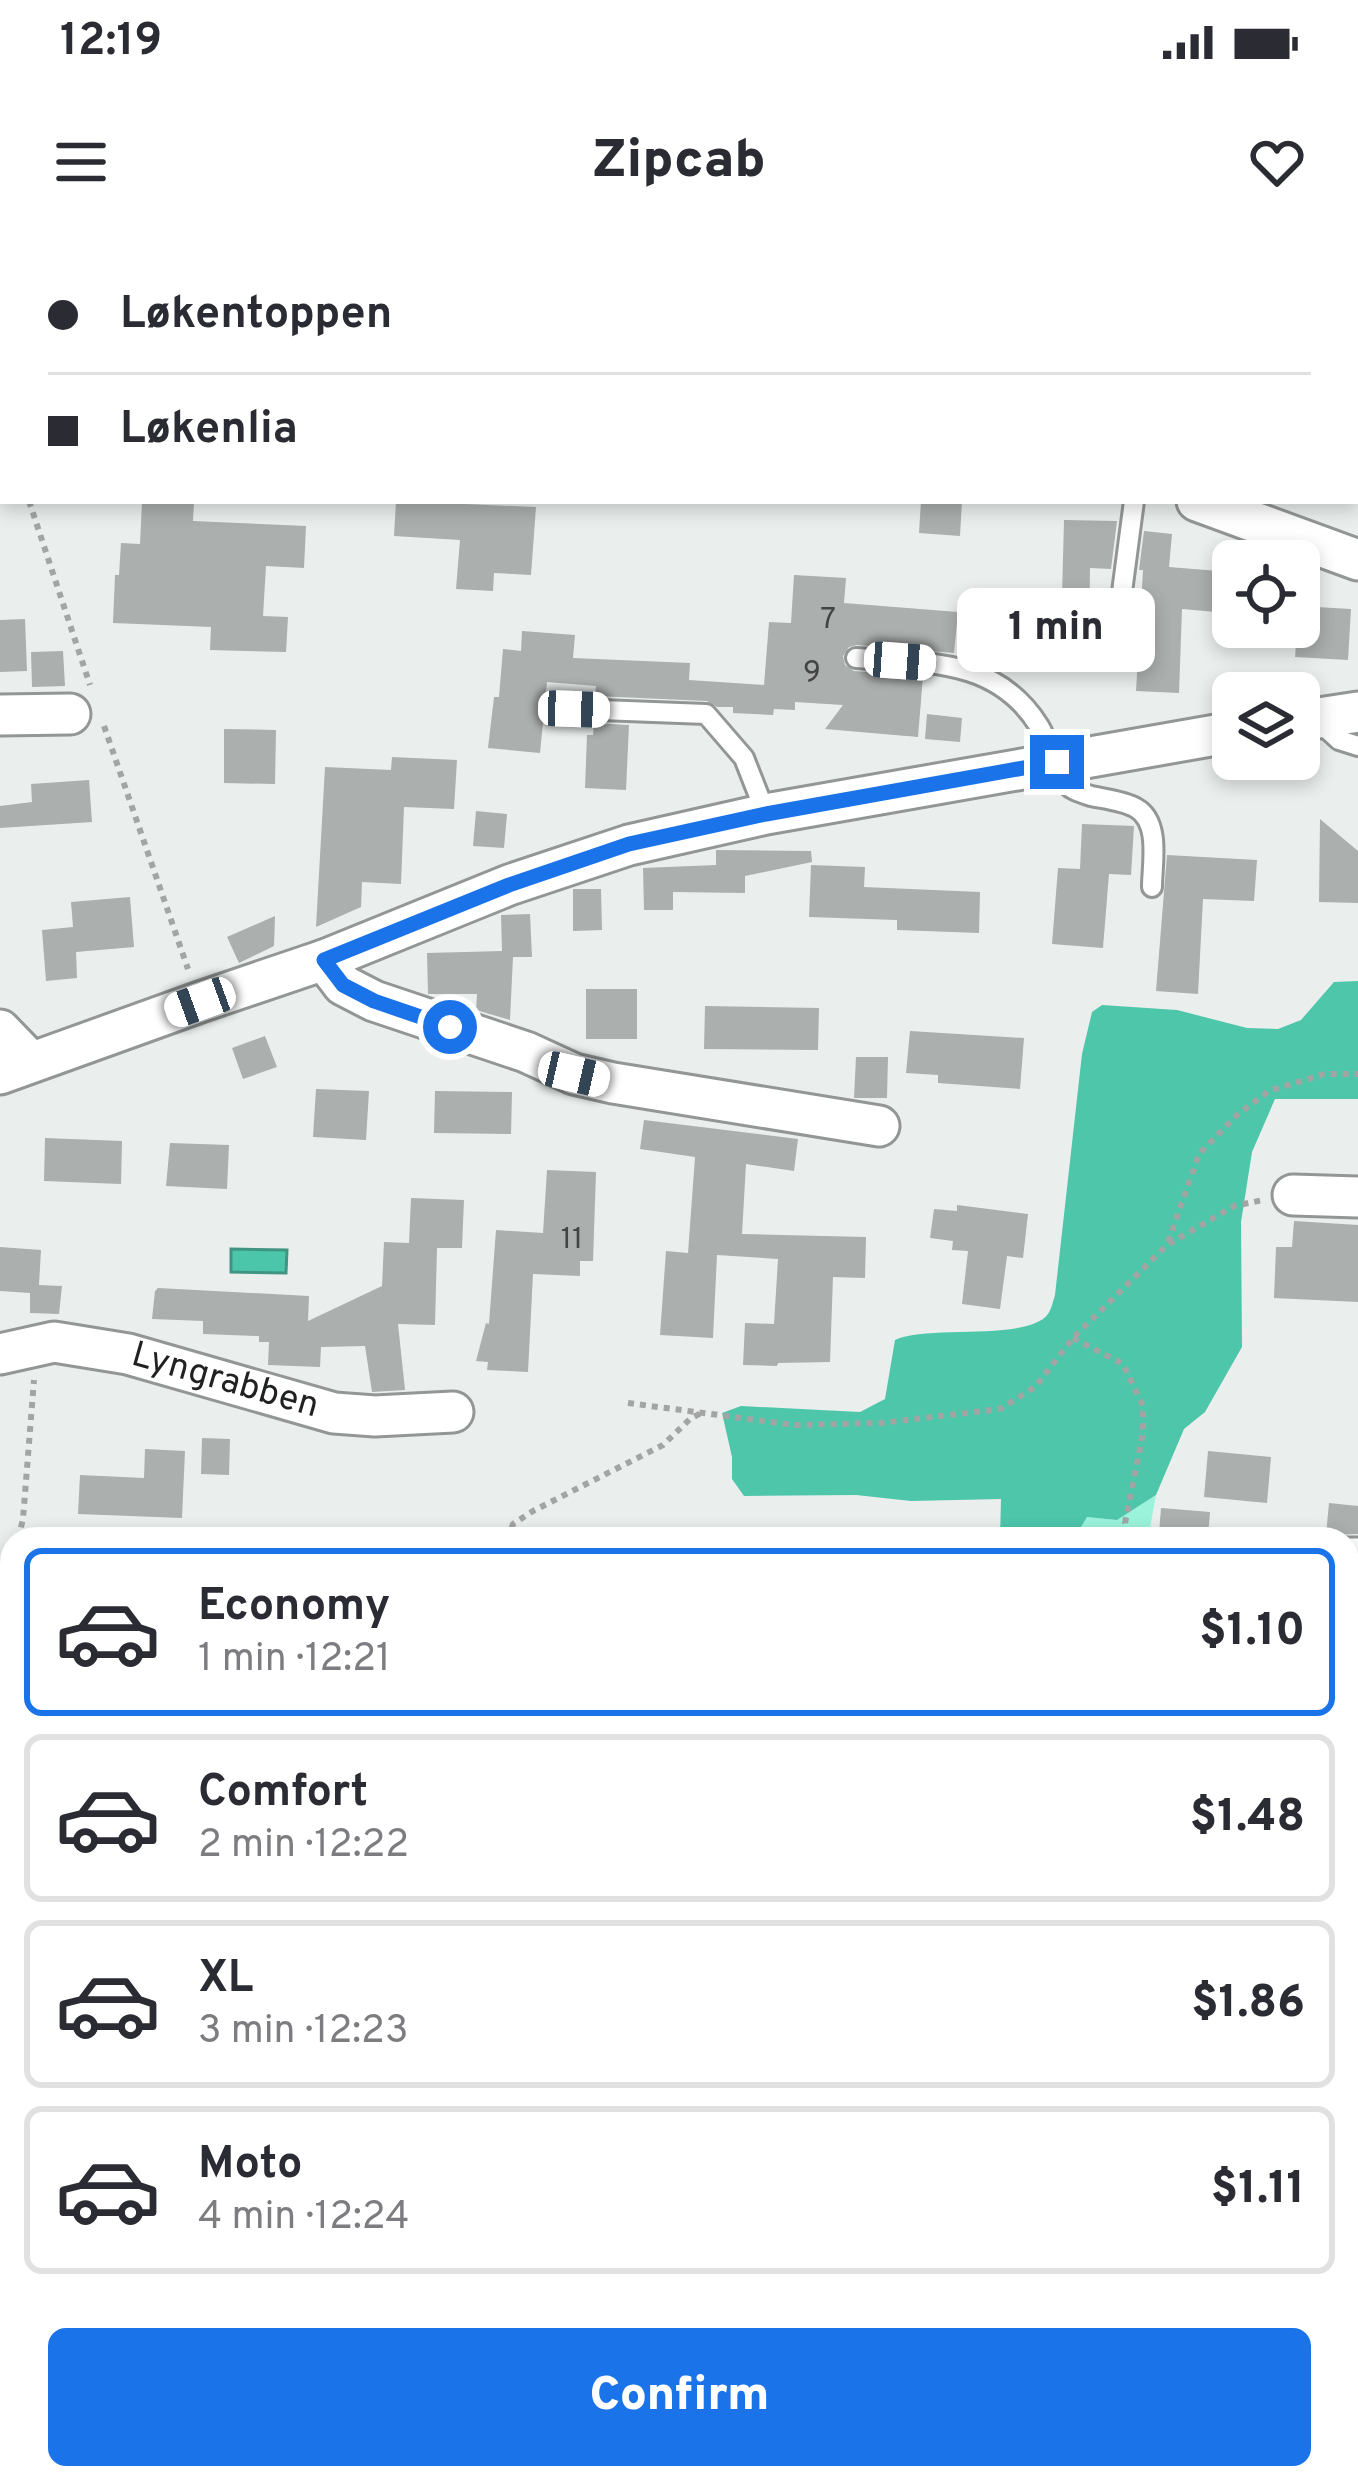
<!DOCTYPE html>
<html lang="en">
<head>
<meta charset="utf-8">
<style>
  :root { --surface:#fff; --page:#f7f7f7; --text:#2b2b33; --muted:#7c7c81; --line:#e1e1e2; --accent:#1a73e8 }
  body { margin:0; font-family:Overpass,sans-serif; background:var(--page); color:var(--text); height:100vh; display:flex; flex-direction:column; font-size:45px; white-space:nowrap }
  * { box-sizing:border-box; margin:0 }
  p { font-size:39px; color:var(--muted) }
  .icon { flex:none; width:66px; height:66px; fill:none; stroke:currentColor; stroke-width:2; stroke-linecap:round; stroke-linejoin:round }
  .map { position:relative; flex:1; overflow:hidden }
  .drawer { position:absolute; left:0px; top:1287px; width:1359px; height:963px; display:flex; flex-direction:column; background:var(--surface); border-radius:36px 36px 0 0; box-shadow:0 6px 18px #0003 }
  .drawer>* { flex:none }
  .top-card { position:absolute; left:0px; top:0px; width:1359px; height:264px; box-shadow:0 6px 18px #0003; display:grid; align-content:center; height:264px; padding:0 48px; background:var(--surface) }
  .tools { position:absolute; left:1212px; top:300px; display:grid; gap:24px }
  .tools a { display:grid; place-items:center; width:108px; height:108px; border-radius:18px; background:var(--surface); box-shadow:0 6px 18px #0003; font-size:60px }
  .end { position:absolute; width:54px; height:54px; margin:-27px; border:15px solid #1a73e8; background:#fff; box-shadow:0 0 0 6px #fff }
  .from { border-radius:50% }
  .bubble { position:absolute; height:84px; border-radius:18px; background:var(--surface); box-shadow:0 6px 18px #0003; font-size:39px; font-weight:800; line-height:84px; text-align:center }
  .car { position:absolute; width:36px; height:72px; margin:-36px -18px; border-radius:15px; box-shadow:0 0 9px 3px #0007; background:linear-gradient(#fff 24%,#345 0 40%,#fff 0 76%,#345 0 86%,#fff 0) }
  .top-card b { display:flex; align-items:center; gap:42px; height:114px; font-size:45px }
  .top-card b+b { border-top:3px solid var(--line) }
  .top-card i { width:30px; height:30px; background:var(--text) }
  ul { padding:21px 0 0; list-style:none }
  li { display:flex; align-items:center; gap:36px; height:168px; margin:0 24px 18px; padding:0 24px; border:6px solid var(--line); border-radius:18px }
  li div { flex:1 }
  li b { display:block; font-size:45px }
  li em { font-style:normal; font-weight:800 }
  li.selected { border-color:var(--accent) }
  li>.icon { width:108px; height:108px; stroke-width:1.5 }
  .action { display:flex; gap:24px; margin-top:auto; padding:24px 48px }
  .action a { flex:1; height:138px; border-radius:18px; background:var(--accent); color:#fff; font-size:48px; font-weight:800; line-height:138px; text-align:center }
  .status { display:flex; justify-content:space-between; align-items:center; height:84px; padding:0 60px; background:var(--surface); direction:ltr }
  .status svg { height:33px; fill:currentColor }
  header { display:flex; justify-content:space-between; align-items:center; height:156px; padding:0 48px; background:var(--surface); font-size:54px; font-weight:800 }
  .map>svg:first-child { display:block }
  .green { fill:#9bf3db }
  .forest { fill:#4dc6aa }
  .water { fill:#4cc6aa; stroke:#3f9581; stroke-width:3 }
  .building { fill:#abafae }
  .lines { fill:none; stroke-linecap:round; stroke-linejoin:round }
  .service-casing { stroke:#929795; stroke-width:24 }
  .minor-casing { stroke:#929795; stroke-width:45 }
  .path { stroke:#a2a5a4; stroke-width:6; stroke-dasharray:6 6; stroke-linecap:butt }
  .service { stroke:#fff; stroke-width:18 }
  .minor { stroke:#fff; stroke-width:39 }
  .route { stroke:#1a73e8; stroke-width:15 }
  .labels { text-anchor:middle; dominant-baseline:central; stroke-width:9; stroke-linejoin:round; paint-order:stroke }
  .number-label { font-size:30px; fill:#434544 }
  .street-label { font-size:36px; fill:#202221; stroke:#f8fdfb }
</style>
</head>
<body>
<div class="status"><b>12:19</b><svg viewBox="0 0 49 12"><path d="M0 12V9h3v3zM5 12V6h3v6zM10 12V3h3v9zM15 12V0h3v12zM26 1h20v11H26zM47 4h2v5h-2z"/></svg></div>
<header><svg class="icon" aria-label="menu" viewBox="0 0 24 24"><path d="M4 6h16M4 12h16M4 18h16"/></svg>Zipcab<svg class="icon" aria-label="heart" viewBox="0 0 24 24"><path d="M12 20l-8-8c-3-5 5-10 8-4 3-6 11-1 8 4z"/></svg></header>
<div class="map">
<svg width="1358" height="2249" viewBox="0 0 1358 2249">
  <rect width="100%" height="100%" fill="#eaefee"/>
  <path class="green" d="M1156,1255L1148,1299H1074L1087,1277L1117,1280Z"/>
  <path class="forest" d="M1358,741V859H1275L1252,912L1241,982L1242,1107L1205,1172L1184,1189L1156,1255L1117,1280L1087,1277L1074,1299H1000L1001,1259L911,1261L856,1255L744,1256L732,1239V1217L722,1173L741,1166L860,1172L885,1159L895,1100C927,1084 1027,1102 1048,1074C1052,1068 1053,1061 1055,1055L1082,814L1092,772L1102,765L1177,770L1247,788L1278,789L1301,780L1334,742Z
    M1347,1470L1358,1471V2249H714L745,2238H1347Z
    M12,1647V2238H554L542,2249H0V1649Z"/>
  <path class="water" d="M231,1009L287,1010L286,1033L231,1032Z"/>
  <path class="building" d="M142,261L194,262L193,281L306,286L304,328L266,326L263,376L288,377L286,412L210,410L211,387L113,383L115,335H119L121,303L140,304Z
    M396,261L536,267L531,335L494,333L493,351L456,349L460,300L394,296Z
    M921,261H962L960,296L919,293Z
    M1064,280L1117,281L1111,329L1090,328L1089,405L1037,404L1038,356H1062Z
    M1144,291L1172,294L1169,327L1231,332L1227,373L1182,369L1179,453L1136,451L1143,330H1139Z
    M794,335L846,338L844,363L958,372L954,413L857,405L849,407L843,416L845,425L854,431L923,436L918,497L825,489L843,465L795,462V470L774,469L773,475L733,473V467H717L707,461L595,456L596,446L547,442L540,513L488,508L494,457H499L503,409L521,411L522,391L575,395L573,418L690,423L689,440L764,445L769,382L791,383Z
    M1299,366L1351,369L1348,420L1295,417Z
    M25,379L27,431L0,432V380Z
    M63,411L65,446L32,447L31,412Z
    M927,474L962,478L960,502L925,499Z
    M594,483L629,485L626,550L585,548L587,495H593Z
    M224,489L276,490L275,544L224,543Z
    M392,517L457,520L454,569L404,567L401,644L362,642L361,667L316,687L325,527L391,530Z
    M89,540L92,582L0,588V566L32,562L31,544Z
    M476,571L507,574L504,608L473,606Z
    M1320,579L1358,611V663L1319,662Z
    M1082,584L1134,586L1131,635L1109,634L1103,708L1052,704L1058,628L1080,629Z
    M716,610L811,611L812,622L745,636V653L673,652V670H644L643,628L716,625Z
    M1167,615L1257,620L1254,661L1203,659L1198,754L1156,751Z
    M811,625L865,627L864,647L980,652L979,693L897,690V680L809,677Z
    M573,649H601L602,690L573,691Z
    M130,657L134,707L76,712L77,738L46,741L42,690L73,687L71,662Z
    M530,674L532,717H513L510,780L476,770L477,754H428L427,713L502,711L501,675Z
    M275,676L274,706L239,723L227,697Z
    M586,749H637V799H586Z
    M705,766L819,768L818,810L704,809Z
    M910,791L1024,798L1020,849L938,843V835L906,833Z
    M265,796L277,827L243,839L232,808Z
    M856,817H888L887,858H854Z
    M316,849L369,851L366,900L313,897Z
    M435,851L512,852L511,894L434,893Z
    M644,880L798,899L794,931L746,924L742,994L866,997L865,1038L833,1037L830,1122L778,1123L777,1126L743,1125L745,1083L774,1084L778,1019L717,1015L713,1098L660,1095L666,1011L688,1013L695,917L640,909Z
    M45,898L122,901L121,944L44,941Z
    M170,903L229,905L227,949L166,946Z
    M547,930L596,932L593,1021H580V1036L533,1034L528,1132L487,1130L488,1122L476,1121L486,1083L489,1084L496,990L543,993Z
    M411,958L464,960L462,1008H437L435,1085L398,1084L405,1150L372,1152L365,1106L321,1107L320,1127L268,1125L269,1102H259V1096L203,1094V1081L152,1079L155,1051L158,1048L309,1056L308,1081L382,1046L384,1002L409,1003Z
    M957,965L1028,974L1023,1018L1007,1016L1000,1069L962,1064L968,1011L952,1010L953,1001L930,998L934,969L957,971Z
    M1294,981L1358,985V1062L1274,1058L1276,1007H1292Z
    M0,1007L41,1010L39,1045L62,1046L59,1074L30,1073V1053L0,1051Z
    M202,1198L230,1199L229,1235L201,1234Z
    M145,1209L185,1211L182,1278L78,1274L80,1235L144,1238Z
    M1208,1211L1271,1217L1267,1263L1204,1257Z
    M1329,1263L1358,1266V1294L1326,1295Z
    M1161,1268L1210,1272L1208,1297L1159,1293Z"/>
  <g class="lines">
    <g class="service-casing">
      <path id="service" d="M1122,352L1134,261
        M856,418C926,423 997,418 1039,486C1048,500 1058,536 1066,544C1073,551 1082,553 1091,556C1105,559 1124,561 1136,568C1161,582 1152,624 1152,647
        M574,469L706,474L744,518L766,574
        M1316,479L1339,500L1358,506"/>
    </g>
    <g class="minor-casing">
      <g id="minor">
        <path d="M538,0L543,3"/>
        <path d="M0,93H3"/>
        <path d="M1356,102L1358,103"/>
        <path d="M1197,261L1358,320"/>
        <path d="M0,475L70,474"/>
        <path d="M1299,481L1358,472"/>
        <path d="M324,720L343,745L374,761L526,812L574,834L613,843L879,886"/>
        <path d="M0,790L31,822"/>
        <path d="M0,834L200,762L324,720L509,645L629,605L766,574L1233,492"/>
        <path d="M1293,955L1358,957"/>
        <path id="s1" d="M0,1114L54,1102L128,1114L334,1173L375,1176L453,1172"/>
        <path d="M1347,1318H1358"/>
        <path d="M0,1485L12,1482"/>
      </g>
    </g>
    <path class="path" d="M782,3V0
      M1082,3L1083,0
      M0,175L3,184
      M29,261L90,445
      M104,486L188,729
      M1168,1002L1199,914L1237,875L1269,851L1324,834H1358
      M1073,1098L1123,1124L1143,1166V1193L1125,1283L1131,1299
      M628,1163L794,1185L881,1183L1000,1169L1035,1147L1073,1098L1167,1005L1234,966L1263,960
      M18,1299L23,1279L34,1140
      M508,1299L513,1284L533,1271L663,1205L690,1179L701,1173
      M4,1451L3,1372L12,1330
      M0,1523L12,1535
      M1347,1665L1358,1669
      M1347,1818L1358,1813
      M0,1933L12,1931
      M0,1996L12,2000
      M1347,2049L1358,2055
      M195,2238L206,2249
      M345,2249L359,2238"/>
    <use href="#service" class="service"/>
    <use href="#minor" class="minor"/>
  </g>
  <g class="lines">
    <path class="route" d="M450,787L374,761L343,745L324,720L509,645L629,604L766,574L1057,522"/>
  </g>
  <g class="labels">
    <g class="number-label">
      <text x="828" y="380">7</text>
      <text x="812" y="433">9</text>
      <text x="572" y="1000">11</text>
    </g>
    <g class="street-label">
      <text stroke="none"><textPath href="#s1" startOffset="231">Lyngrabben</textPath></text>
    </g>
  </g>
</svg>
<div class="tools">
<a><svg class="icon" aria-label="locate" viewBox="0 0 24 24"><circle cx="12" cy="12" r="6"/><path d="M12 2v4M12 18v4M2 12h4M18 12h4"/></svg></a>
<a><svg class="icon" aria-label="layers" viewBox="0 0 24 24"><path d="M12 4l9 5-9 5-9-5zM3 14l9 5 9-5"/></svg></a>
</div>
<i class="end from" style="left:450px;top:787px"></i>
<i class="end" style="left:1057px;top:522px"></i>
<div class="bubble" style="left:957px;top:348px;width:198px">1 min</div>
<i class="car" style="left:900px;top:421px;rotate:94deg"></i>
<i class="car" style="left:574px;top:469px;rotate:92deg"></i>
<i class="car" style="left:200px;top:762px;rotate:250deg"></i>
<i class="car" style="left:574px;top:834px;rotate:103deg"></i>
<div class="top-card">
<b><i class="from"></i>Løkentoppen</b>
<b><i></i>Løkenlia</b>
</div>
<section class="drawer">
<ul>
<li class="selected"><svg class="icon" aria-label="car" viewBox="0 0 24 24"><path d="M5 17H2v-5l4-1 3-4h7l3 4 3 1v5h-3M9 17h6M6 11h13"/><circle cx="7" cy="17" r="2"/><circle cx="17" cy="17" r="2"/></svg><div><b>Economy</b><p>1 min · 12:21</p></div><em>$1.10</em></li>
<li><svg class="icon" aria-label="car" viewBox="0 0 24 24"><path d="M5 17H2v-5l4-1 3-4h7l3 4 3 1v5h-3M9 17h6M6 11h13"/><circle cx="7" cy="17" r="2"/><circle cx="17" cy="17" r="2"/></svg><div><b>Comfort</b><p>2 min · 12:22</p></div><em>$1.48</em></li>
<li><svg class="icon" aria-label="car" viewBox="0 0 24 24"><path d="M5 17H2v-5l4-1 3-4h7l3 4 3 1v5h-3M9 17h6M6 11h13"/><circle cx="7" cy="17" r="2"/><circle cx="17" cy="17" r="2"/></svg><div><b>XL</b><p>3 min · 12:23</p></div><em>$1.86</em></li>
<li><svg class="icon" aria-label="car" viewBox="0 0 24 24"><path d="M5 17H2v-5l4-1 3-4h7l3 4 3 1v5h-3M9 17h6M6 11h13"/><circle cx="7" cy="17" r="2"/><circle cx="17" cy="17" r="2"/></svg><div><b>Moto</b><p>4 min · 12:24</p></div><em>$1.11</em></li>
</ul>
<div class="action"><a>Confirm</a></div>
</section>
</div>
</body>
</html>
